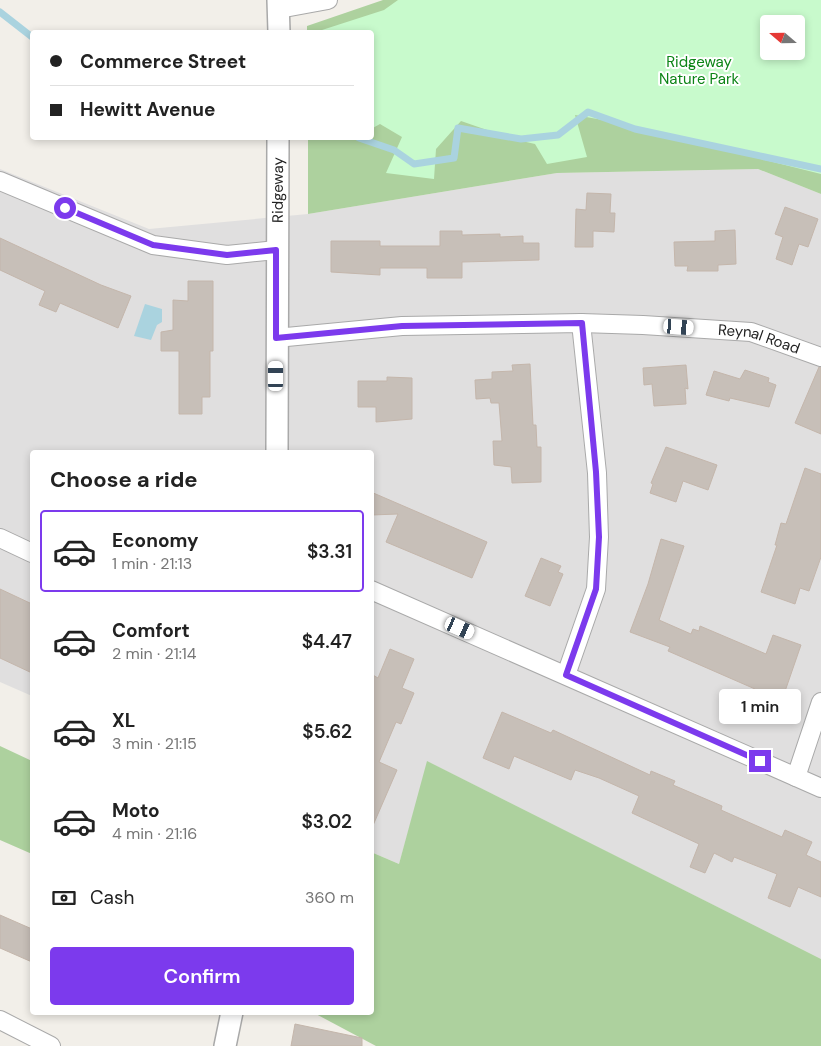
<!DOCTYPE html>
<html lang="en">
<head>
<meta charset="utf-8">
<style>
  :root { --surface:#fff; --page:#f6f6f6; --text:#222; --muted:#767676; --line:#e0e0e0; --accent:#7c3aed }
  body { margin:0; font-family:"DM Sans",sans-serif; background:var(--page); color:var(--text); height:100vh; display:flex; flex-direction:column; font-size:19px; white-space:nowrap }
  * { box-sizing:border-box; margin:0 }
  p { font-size:16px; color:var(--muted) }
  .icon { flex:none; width:28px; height:28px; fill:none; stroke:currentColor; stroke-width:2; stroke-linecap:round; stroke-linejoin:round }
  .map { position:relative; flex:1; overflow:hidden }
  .drawer { position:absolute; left:30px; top:450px; width:344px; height:565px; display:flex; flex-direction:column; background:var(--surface); border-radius:5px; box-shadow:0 2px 8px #0003 }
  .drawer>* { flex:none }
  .hud { position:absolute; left:30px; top:30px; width:344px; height:110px; border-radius:5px; box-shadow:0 2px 8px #0003; display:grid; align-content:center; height:110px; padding:0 20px; background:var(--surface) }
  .needle { width:32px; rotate:290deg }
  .tools { position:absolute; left:760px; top:15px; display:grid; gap:10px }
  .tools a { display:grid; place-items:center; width:45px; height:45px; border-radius:5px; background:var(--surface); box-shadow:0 2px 8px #0003; font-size:25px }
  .end { position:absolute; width:22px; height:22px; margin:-11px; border:6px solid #7c3aed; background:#fff; box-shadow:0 0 0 2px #fff }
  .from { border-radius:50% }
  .bubble { position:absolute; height:35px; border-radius:5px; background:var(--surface); box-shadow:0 2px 8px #0003; font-size:16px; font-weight:600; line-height:35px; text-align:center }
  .car { position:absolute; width:15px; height:30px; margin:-15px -8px; border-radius:6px; box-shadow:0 0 4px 1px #0007; background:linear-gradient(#fff 24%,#345 0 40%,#fff 0 76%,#345 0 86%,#fff 0) }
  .hud b { display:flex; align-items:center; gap:18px; height:48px; font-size:19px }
  .hud b+b { border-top:1px solid var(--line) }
  .hud i { width:12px; height:12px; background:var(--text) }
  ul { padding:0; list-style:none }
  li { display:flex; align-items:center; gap:15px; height:82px; margin:0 10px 8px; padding:0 10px; border:2px solid transparent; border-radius:5px }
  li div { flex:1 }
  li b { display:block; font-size:19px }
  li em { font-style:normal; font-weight:600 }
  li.current { border-color:var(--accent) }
  li>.icon { width:45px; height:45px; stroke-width:1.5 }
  h2 { padding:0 20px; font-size:22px; line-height:60px }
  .pay { display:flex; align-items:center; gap:12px; height:55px; padding:0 20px; font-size:19px }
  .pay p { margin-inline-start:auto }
  .cta { display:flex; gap:10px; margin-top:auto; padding:10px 20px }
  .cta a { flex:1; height:58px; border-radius:5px; background:var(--accent); color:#fff; font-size:20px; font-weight:600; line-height:58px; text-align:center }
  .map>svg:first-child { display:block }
  .residential { fill:#e0dfdf }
  .forest { fill:#add19e; fill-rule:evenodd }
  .park { fill:#c8facc; fill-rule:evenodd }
  .water { fill:#aad3df }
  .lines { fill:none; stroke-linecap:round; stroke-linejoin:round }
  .stream { stroke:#aad3df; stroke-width:7 }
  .building { fill:#c7bfb8; stroke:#c4b6ab }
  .minor-casing { stroke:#a9a9a9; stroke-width:20 }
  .tertiary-casing { stroke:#a9a9a9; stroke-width:24 }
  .minor { stroke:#fff; stroke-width:18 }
  .tertiary { stroke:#fff; stroke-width:21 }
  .route { stroke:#7c3aed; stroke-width:6 }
  .labels { text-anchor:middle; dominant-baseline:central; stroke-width:4; stroke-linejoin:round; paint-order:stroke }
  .park-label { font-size:15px; fill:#0c8416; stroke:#fff }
  .street-label { font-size:15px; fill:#222; stroke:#fff }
</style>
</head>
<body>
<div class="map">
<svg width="821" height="1046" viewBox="0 0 821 1046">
  <rect width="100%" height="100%" fill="#f2efe9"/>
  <path class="residential" d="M0,169L149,229L308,214L557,173L758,169L821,194V959L428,762L399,864L371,852V452H32V696L0,682Z"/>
  <path class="forest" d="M383,0H821V194L758,169L557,173L308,214V138H371V32H307V26ZM769,24H796V51H769Z
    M0,746L32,761V854L0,840Z
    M427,761L821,959V1046H376L314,1013L371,1012V852L399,864Z"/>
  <path class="park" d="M398,0H821V174L614,122L575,115L587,157L547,164L535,144L513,139L461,121L436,149L434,179L386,173L402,137L380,124L371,129V32H322V30L384,10ZM769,24H796V51H769Z"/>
  <path class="water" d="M145,304L162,309V322L157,325L151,340L134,336Z"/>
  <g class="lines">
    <path class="stream" d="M0,12L32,37
      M359,138L394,150L414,164L454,158L458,128L521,139L558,135L588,112L635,129L821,169"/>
  </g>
  <path class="building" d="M587,193L611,194L610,213H615L614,232L593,231V247H575L576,209L586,210Z
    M785,207L818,219L808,247L799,244L792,265L776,259L783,237L775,234Z
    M735,230L736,264L718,265V271H687L688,266H675L674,242L715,241V231Z
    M440,231H462V235L500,234V237L523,236V243H539V260L462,262V278H427V268H380V275L331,272V241H380V246H440Z
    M0,238L101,285L131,296L118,328L60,303L56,312L39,305L45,291L0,270Z
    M188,281H213V351H210V397H202V414H179V351H161V332L173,330V300L188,301Z
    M530,364L533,425H536L537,447H541V482L512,483L511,467L494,465L493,441H502L499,403H491L490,398L476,399L475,380L492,379V372L513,371L512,365Z
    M686,365L688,389L685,388L686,404L654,406L652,384L644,385L643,368Z
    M819,367H821V434L795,423Z
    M745,370L769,378L768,382L776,385L769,407L730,398L729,401L706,395L714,371L740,379Z
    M387,377L412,378V419L376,422V407H358V381H387Z
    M666,447L717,465L708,490L683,481L676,502L650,493L653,484L651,483Z
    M805,468L821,474V557L809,591L800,588L795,604L761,592L777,545H775L781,523L786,524Z
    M371,492L487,542L472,578L386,542L398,514L371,515Z
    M661,539L684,546L659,620L691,634L693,629L699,631L700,626L766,654L773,635L801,645L782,700L754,691L755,689L668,651L670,647L630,632L648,584Z
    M541,558L561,566L558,572L563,574L550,606L525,596Z
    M0,589L32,604V673L0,658Z
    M390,649L414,659L402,688L414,693L401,724L396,722L379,762L397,770L371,830V674L378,678Z
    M502,712L551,733L553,730L650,775L651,771L675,781L673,785L722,806L721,810L782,837L785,830L812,842L806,855L821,862V897L798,887L790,907L768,898L777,874L734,857L732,862L714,853L705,873L690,867L699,844L632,813L639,796L599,778L575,770L571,780L514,756L509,769L483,758Z
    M0,915L32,929V962L0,948Z
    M295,1024L362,1038V1046H291Z"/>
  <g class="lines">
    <g class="minor-casing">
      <g id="minor">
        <path d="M279,9L328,0"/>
        <path d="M0,181L153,245L227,255L276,250"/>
        <path id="s1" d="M276,338L402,326L581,323L643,325L751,332L821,357"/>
        <path d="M0,538L32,553"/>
        <path d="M371,590L821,788"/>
        <path d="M566,675L596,589L599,537L597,473L581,323"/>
        <path d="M796,777L821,702"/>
        <path d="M0,1020L51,1046"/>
      </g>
    </g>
    <g class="tertiary-casing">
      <g id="tertiary">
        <path d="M278,0L279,32"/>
        <path id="s2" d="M277,452L278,138"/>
        <path d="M225,1046L232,1012"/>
      </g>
    </g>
    <use href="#minor" class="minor"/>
    <use href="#tertiary" class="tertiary"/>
  </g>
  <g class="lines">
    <path class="route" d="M65,208L153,245L227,255L276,250V338L402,326L582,323L596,472L599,537L596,589L566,675L760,761"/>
  </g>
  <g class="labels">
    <g class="park-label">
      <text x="699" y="62">Ridgeway<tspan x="699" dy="17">Nature Park</tspan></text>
    </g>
    <g class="street-label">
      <text stroke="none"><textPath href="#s2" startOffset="262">Ridgeway</textPath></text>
      <text stroke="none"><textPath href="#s1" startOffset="485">Reynal Road</textPath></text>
    </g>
  </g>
</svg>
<div class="tools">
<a><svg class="needle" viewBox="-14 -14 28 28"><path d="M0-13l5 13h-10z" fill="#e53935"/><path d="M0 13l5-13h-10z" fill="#767676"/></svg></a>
</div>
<i class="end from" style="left:65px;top:208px"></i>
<i class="end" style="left:760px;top:761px"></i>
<div class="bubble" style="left:719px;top:689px;width:82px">1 min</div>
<i class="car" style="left:679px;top:327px;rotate:94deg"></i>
<i class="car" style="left:276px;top:376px;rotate:0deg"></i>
<i class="car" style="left:460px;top:628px;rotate:114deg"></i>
<div class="hud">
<b><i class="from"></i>Commerce Street</b>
<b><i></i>Hewitt Avenue</b>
</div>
<section class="drawer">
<h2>Choose a ride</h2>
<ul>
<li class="current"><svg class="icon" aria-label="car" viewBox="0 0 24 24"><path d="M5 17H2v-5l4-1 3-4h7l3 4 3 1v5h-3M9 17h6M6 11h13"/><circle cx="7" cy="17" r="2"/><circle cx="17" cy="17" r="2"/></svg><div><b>Economy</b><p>1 min · 21:13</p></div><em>$3.31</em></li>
<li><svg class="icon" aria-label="car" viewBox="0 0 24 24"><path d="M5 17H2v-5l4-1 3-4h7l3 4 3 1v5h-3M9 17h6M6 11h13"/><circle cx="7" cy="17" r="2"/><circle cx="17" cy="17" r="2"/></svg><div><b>Comfort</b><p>2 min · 21:14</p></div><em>$4.47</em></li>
<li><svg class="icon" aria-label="car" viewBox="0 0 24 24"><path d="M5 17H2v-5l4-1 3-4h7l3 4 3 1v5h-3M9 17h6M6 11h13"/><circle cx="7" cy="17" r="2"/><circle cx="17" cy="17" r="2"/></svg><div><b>XL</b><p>3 min · 21:15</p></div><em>$5.62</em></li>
<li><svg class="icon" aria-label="car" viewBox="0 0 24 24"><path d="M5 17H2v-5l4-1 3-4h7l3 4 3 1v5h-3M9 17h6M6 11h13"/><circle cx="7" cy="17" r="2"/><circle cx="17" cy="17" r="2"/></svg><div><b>Moto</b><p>4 min · 21:16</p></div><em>$3.02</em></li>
</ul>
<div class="pay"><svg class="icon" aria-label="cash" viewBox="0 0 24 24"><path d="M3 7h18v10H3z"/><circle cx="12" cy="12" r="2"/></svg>Cash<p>360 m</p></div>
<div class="cta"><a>Confirm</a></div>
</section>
</div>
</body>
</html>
